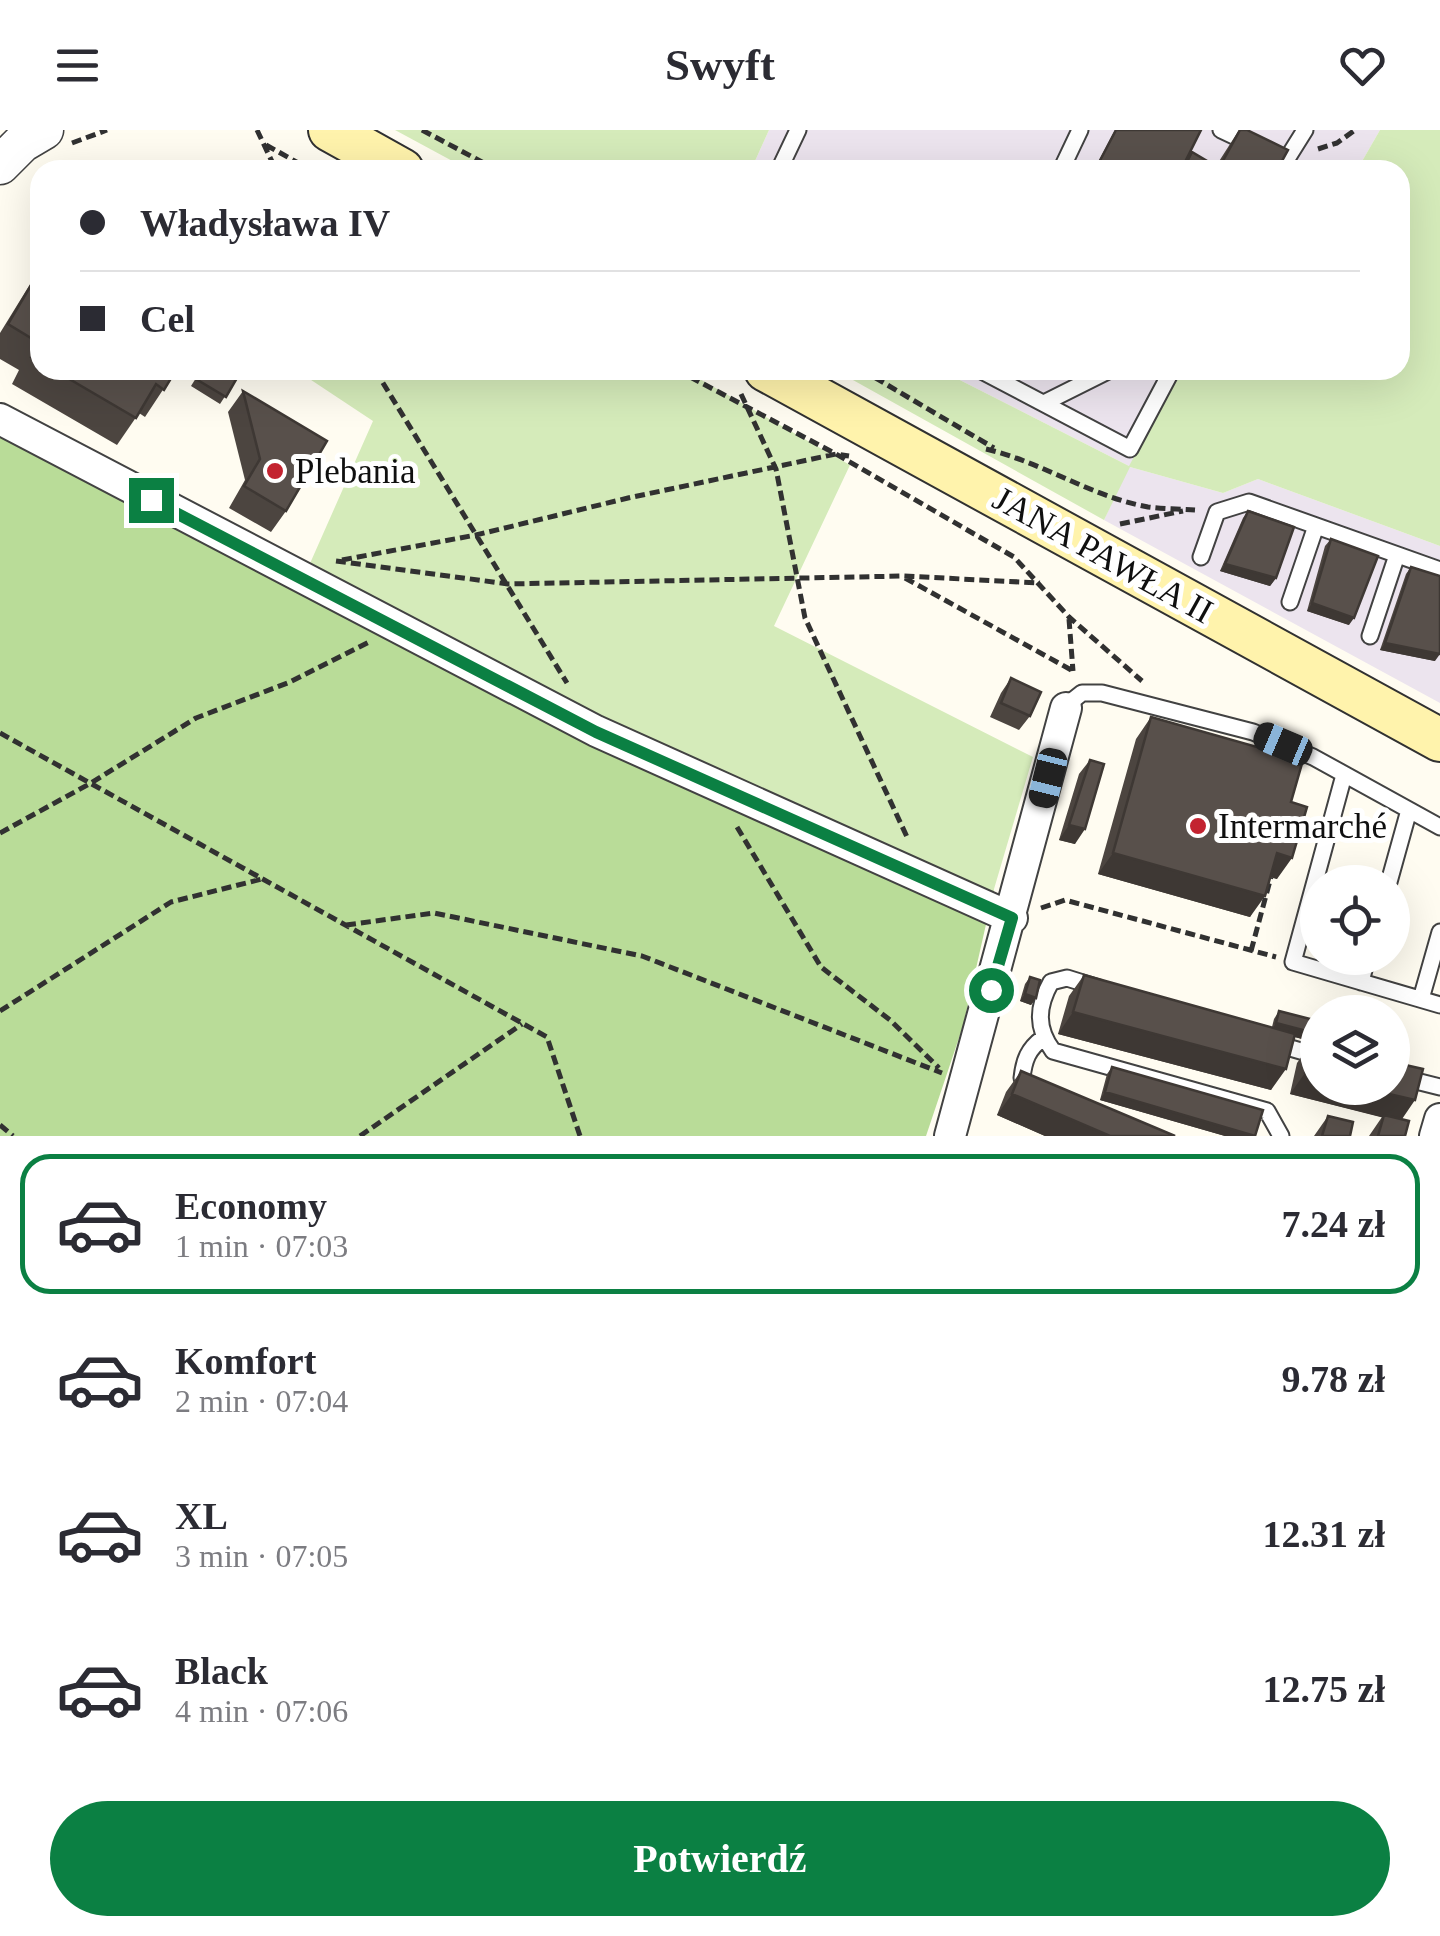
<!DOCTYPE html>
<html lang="pl">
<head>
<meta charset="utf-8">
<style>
  :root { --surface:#fff; --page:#f2f2f3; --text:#2b2b33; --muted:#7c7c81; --line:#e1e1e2; --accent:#0b8043 }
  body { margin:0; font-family:Georgia,serif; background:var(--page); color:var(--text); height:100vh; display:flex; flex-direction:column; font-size:38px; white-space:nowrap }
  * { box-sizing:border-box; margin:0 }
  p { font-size:32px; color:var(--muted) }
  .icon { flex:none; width:55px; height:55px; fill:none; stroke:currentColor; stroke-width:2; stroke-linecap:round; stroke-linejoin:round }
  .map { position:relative; height:1006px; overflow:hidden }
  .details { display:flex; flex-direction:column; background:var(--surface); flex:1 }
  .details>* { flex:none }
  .banner { position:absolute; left:30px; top:30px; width:1380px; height:220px; border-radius:30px; box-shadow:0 10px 40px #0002; display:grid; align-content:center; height:220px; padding:0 50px; background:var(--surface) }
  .fabs { position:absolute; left:1300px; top:735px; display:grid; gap:20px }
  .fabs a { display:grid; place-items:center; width:110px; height:110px; border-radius:50%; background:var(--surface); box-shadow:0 10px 40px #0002; font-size:50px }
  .end { position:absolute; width:45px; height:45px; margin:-22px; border:12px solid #0b8043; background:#fff; box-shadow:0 0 0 5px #fff }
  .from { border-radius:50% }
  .car { position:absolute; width:30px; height:60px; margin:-30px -15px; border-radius:12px; box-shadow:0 0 8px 2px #0007; background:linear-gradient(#222 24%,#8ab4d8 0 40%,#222 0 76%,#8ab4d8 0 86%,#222 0) }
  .banner b { display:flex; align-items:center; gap:35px; height:95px; font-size:38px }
  .banner b+b { border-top:2px solid var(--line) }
  .banner i { width:25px; height:25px; background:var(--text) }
  ul { padding:18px 0 0; list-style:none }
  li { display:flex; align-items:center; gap:30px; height:140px; margin:0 20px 15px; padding:0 30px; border:5px solid transparent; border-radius:30px }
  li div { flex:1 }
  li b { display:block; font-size:38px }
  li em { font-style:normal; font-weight:700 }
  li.current { border-color:var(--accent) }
  li>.icon { width:90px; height:90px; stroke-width:1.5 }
  .primary-button { display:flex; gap:20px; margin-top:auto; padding:20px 50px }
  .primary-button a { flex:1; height:115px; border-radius:60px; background:var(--accent); color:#fff; font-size:40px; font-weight:700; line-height:115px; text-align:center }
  header { display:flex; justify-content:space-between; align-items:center; height:130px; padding:0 50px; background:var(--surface); font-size:45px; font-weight:700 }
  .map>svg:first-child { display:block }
  .industrial { fill:#ece4ee }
  .green { fill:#d5ebba }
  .forest { fill:#b9dc98 }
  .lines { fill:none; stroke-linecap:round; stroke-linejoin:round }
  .service-casing { stroke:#424242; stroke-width:19 }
  .minor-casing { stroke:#424242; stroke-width:34 }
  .tertiary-casing { stroke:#424242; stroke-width:41 }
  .secondary-casing { stroke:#313131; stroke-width:46 }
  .path { stroke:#313131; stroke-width:5; stroke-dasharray:10 5; stroke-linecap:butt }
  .service { stroke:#fff; stroke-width:15 }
  .minor { stroke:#fff; stroke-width:30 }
  .tertiary { stroke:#fff; stroke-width:38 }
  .secondary { stroke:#fff3ac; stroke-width:42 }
  .wall { fill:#4c4540 }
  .shaded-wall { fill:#3e3834 }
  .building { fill:#58504b; stroke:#3e3834; stroke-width:2.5 }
  .route { stroke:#0b8043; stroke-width:12 }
  .poi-dot { fill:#c32330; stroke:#fff; stroke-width:4 }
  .labels { text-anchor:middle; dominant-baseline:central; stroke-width:10; stroke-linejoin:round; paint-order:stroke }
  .poi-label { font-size:35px; fill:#0f0f0f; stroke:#fff; text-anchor:start }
  .street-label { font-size:35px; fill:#0f0f0f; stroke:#fff }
</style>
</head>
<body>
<header><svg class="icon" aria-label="menu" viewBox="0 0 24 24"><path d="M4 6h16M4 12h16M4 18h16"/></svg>Swyft<svg class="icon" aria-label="heart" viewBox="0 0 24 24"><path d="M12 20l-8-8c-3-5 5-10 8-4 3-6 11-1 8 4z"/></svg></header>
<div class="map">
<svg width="1440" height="1006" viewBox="0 0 1440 1006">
  <rect width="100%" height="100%" fill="#fffcf1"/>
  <path class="industrial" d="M769,0H1380L1357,40H751Z
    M940,240H1181L1130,337L1223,363L1258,349L1440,416V573L1104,390L1129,336Z"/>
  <path class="green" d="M395,0H769L751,40H469Z
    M1380,0H1440V416L1258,349L1223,363L1130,337L1104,390L835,240H940L1129,336L1181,240H1400V40H1357Z
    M296,240H684L850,335L774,496L1033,627L994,759L966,780L300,456L373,291Z"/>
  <path class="forest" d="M0,302L966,780L994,759L963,896L926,1006H0Z"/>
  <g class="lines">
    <g class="service-casing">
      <path id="service" d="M1221,0L1285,30
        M779,40L798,0
        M1061,40L1080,0
        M1280,40L1305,0
        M980,240L1130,319L1172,240
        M1044,273L1110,240
        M1201,427L1217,382L1249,372L1440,440
        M1290,472L1316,396
        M1370,506L1397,425
        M1063,578L1082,563H1102L1253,602L1313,627L1440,697
        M1344,645L1293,832L1440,875
        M1389,752L1409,680
        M1361,852L1367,828
        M1099,858L1067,848L1051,852C1037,877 1036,898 1053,921L1267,981L1281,1006
        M1421,869L1440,802
        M1273,913L1318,926
        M1392,945L1440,957
        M1030,958L1022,948C1024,930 1028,919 1043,908"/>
    </g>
    <g class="minor-casing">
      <path id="minor" d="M0,289L596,601L1012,788
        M950,1006L1066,578
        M1435,1006L1440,989"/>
    </g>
    <g class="tertiary-casing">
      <path id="tertiary" d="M0,35L22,13L44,0"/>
    </g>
    <g class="secondary-casing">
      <path id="secondary" d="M330,0L402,40
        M766,240L1440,610"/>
    </g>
    <path class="path" d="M257,0L276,40
      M422,0L497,40
      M72,13L107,0
      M266,15L311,40
      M1318,19L1337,13L1355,0
      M375,240L567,553
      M677,240L836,324L1014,427L1069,487L1142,551
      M862,240L994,318
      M741,264L776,339L805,488L908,709
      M986,319C1042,332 1092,367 1148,377C1163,379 1180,379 1195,380
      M1120,394L1183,381
      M342,430L476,405L628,368L836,324L849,326
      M336,431L508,454L903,446L1040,453
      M905,448L1073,541
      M1069,489L1073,541
      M0,603L547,907L580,1006
      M737,697L821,837L890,890L939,938
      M0,703L91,653L196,588L290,552L369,512
      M1041,778L1065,770L1276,827
      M346,795L434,783L642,826L942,943
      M1251,821L1271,747
      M0,881L171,772L262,749
      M0,995L13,1006
      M360,1006L522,894"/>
    <use href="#service" class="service"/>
    <use href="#minor" class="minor"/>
    <use href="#tertiary" class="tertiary"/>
    <use href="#secondary" class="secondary"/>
  </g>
  <path class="wall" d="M1115,0H1201L1183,35L1192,22L1216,36L1239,0L1277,40H1094Z
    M40,138V240H176L145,287L139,283L117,315L12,254L19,240L0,229V203Z
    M201,240L237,248L220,274L191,256Z
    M243,261L286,381L271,402L229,378L245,350L228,282Z
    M1248,381L1276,448L1270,456L1220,441L1243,388Z
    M1331,409L1349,495L1307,481L1325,416Z
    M1411,437L1435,531L1380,520L1406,444Z
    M1011,548L1030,586L1019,600L990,587L1001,563Z
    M1151,587L1291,672L1277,749L1270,747L1250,787L1098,744L1136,609Z
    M1090,630L1075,714L1059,710L1079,644Z
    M1084,845L1272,897L1274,889L1279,881L1318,891V958L1402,989L1405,1006H1369L1382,987L1290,964L1297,933L1312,912L1295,907L1271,960L1058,904L1069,866Z
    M1030,847L1036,868L1031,875L1020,871L1025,854Z
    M1112,937L1255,1006H1225L1100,970L1107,944Z
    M1021,941L1175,1006H1045L997,985L1006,962Z
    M1328,986L1350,1006H1314Z"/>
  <path class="shaded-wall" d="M1225,434L1276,448L1270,456L1220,441Z
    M1312,473L1354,488L1349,495L1307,481Z
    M1385,513L1440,524L1435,531L1380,520Z
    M1069,695L1085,699L1075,714L1059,710Z
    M1113,723L1265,766L1250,787L1098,744Z
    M1277,723L1292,728L1277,749L1262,744Z
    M1025,864L1036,868L1031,875L1020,871Z
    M1073,882L1286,939L1271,960L1058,904Z
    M1276,893L1318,904V913L1271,901Z
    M1305,943L1318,946V958H1363L1415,970L1400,992L1290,964Z
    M1105,962L1255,1006H1225L1100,970Z
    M1012,964L1110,1006H1045L997,985Z"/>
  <path class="building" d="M1116,0H1201L1181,40H1095Z
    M1240,0H1247L1288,20L1277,40H1196L1186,34L1192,22L1219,38Z
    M40,140V232L31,227L39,213L8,194Z
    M54,240H176L164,260L156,254L136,288Z
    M201,240H224L237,248L226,267L196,249Z
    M243,261L327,311L286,381L244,356L260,329Z
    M1248,381L1294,397L1276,448L1225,434Z
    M1331,409L1378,426L1354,488L1312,473Z
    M1411,437L1440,446V524L1385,513Z
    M1011,548L1041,562L1030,586L1001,573Z
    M1151,587L1303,630L1291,672L1307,677L1292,728L1277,723L1265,766L1113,723Z
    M1090,630L1104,634L1085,699L1069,695Z
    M1084,845L1295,904L1286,939L1073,882Z
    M1030,847L1040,850L1036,868L1025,864Z
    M1279,881L1318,891V904L1276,893Z
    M1312,912L1318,913V946L1305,943Z
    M1392,932L1423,939L1415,970L1363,958H1392Z
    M1112,937L1263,980L1255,1006L1105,962Z
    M1021,941L1175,1006H1110L1012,964Z
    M1384,985L1409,991L1405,1006H1378Z
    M1328,986L1353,992L1350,1006H1322Z"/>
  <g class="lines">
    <path class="route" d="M151,370L596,602L1012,788L991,860"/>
  </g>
  <g class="poi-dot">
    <circle cx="275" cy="341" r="10"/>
    <circle cx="1198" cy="696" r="10"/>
  </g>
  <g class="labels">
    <g class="poi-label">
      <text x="295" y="341">Plebania</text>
      <text x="1218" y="696">Intermarché</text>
    </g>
    <g class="street-label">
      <text transform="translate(1103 425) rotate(29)">JANA PAWŁA II</text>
    </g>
  </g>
</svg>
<div class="fabs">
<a><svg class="icon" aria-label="locate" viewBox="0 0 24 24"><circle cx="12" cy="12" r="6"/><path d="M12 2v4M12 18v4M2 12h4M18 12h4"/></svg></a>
<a><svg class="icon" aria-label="layers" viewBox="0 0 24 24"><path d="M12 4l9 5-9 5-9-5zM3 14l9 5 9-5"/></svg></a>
</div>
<i class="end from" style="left:991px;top:860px"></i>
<i class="end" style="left:151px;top:370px"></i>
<i class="car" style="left:1283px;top:614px;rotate:293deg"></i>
<i class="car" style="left:1048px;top:648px;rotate:194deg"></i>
<div class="banner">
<b><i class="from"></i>Władysława IV</b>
<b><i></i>Cel</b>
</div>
</div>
<section class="details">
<ul>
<li class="current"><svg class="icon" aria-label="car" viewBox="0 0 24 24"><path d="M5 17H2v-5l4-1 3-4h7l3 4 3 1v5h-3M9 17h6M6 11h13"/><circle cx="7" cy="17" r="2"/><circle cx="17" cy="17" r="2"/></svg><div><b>Economy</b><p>1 min · 07:03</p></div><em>7.24 zł</em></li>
<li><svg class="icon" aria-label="car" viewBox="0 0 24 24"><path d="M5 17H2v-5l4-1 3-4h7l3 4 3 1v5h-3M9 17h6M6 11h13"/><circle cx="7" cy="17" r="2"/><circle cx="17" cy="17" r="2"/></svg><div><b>Komfort</b><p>2 min · 07:04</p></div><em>9.78 zł</em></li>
<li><svg class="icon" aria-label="car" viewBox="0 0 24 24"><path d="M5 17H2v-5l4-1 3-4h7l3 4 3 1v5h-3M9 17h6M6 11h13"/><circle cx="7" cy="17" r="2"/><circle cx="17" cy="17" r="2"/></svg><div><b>XL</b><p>3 min · 07:05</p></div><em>12.31 zł</em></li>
<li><svg class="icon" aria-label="car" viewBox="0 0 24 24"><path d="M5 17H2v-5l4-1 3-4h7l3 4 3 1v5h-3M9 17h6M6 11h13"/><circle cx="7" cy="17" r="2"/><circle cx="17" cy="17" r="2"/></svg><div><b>Black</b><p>4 min · 07:06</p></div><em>12.75 zł</em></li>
</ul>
<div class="primary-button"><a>Potwierdź</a></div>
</section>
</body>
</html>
